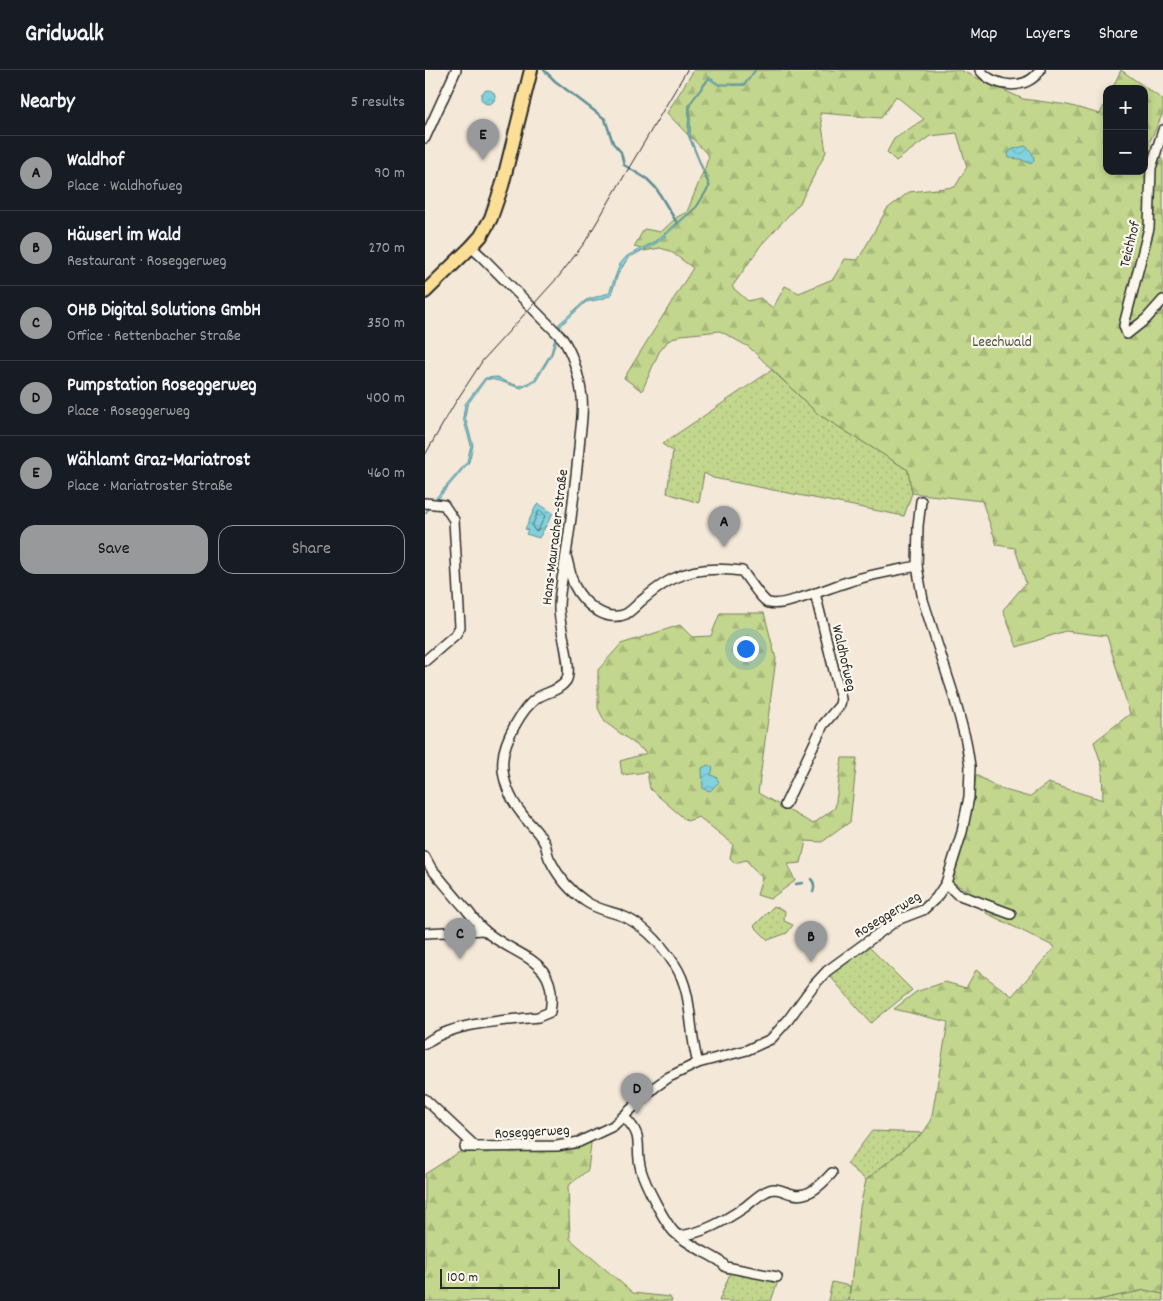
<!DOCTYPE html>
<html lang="en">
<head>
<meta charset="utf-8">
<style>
	:root { --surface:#171b24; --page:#20242c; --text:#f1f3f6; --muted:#9ea1a6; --line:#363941; --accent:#98999b }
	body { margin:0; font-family:Dekko,sans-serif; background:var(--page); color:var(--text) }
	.controls { position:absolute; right:15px; top:15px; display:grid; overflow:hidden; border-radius:10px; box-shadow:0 2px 8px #0003 }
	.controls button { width:45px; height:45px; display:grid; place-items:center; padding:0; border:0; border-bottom:1px solid var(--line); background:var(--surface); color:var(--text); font:25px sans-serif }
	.scale { position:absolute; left:15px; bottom:12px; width:120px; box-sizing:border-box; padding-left:5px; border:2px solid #2b2b2b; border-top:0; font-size:14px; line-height:18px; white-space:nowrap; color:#2b2b2b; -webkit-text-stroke:4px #fbf7ec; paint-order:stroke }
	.you { position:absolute; left:320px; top:578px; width:18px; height:18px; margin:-12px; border:4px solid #fff; border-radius:50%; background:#1a73e8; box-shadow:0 0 0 8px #1a73e833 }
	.badge { display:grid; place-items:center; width:32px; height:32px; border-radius:50%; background:var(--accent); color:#111; font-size:16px; font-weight:700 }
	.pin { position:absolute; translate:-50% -41px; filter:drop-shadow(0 1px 2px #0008) }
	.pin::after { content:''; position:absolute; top:26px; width:18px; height:15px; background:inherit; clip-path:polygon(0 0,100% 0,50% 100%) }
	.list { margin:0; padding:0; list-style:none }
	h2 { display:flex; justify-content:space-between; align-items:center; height:65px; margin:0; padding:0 20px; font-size:21px }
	h2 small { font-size:16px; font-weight:400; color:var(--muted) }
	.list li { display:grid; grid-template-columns:32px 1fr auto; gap:15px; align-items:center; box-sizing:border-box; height:75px; padding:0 20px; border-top:1px solid var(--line) }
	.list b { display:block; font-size:19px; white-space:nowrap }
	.list p { margin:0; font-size:16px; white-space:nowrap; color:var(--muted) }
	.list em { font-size:16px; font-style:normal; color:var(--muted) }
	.actions { display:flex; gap:10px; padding:15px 20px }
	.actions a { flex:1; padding:11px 0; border:1px solid var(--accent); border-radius:15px; text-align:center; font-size:18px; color:var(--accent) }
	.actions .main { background:var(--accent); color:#111 }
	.map { position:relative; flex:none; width:738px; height:1231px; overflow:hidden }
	header { display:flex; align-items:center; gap:30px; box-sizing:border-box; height:70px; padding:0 25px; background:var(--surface); border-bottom:1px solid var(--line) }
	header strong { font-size:24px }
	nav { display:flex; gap:28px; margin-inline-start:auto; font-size:18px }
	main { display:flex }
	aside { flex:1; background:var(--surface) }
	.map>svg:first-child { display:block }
	.grass { fill:url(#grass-dots); stroke:#76815c }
	.forest { fill:url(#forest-firs); stroke:#76815c; fill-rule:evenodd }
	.water { fill:url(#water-waves); stroke:#5f8f96 }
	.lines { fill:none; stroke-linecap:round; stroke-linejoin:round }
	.shore { stroke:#4e6e73; stroke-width:1 }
	.stream { stroke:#5f8f96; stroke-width:2.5 }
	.street-casing { stroke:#2b2b2b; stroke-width:12 }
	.primary-casing { stroke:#2b2b2b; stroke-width:16 }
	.street { stroke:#fbf7ec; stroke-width:9 }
	.primary { stroke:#fbdf96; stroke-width:12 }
	.tram { stroke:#2b2b2b; stroke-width:1 }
	.labels { text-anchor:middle; stroke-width:4.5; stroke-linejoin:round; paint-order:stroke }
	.street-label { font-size:15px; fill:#2b2b2b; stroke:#fbf7ec }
	.park-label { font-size:15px; fill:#515644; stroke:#fbf7ec }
</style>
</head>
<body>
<header>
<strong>Gridwalk</strong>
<nav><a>Map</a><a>Layers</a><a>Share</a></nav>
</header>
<main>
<aside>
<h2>Nearby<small>5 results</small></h2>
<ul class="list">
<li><span class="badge">A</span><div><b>Waldhof</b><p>Place · Waldhofweg</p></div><em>90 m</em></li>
<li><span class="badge">B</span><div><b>Häuserl im Wald</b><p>Restaurant · Roseggerweg</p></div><em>270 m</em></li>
<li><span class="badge">C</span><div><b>OHB Digital Solutions GmbH</b><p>Office · Rettenbacher Straße</p></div><em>350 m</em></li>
<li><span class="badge">D</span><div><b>Pumpstation Roseggerweg</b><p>Place · Roseggerweg</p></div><em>400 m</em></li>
<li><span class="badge">E</span><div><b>Wählamt Graz-Mariatrost</b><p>Place · Mariatroster Straße</p></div><em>460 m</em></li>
</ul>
<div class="actions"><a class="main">Save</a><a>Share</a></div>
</aside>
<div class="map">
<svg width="738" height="1231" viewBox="0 0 738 1231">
	<defs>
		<pattern id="grass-dots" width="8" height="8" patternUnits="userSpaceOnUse" patternTransform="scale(1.25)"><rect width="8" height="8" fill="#c2d78d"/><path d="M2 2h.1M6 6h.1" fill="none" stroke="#a7b97a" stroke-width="1.8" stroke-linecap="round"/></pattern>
		<pattern id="forest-firs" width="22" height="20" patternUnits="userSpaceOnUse" patternTransform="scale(1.25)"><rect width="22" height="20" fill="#c2d78d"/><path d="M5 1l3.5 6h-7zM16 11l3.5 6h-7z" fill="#a7b97a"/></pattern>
		<pattern id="water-waves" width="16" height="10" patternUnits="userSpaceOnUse" patternTransform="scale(1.25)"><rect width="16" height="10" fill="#82d2de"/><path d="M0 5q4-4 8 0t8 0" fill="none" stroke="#70b4bf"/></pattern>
	</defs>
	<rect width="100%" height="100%" fill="#f4e8d8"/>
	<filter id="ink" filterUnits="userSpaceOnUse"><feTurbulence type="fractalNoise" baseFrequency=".02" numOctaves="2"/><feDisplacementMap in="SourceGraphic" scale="10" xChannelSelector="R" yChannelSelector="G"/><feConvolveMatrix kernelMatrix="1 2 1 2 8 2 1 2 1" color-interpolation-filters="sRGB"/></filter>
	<g filter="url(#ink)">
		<g class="grass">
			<polygon points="347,300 393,344 483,400 487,423 479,446 288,408 279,403 274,433 242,423 248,381 237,374"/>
			<polygon points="349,836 360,841 359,851 368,855 362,863 343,870 329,856"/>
			<polygon points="443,876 487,920 446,953 404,905"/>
			<polygon points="447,1061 498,1063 441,1110 422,1094"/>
			<polygon points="306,1201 353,1211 346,1231 294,1231"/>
			<polygon points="407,1212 425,1216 424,1231 403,1231"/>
			<polygon points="720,1220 738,1224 738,1231 668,1231"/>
		</g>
		<g class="forest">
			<path d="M269,0H330L320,14L307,15H320L331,0H535L598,29L643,35L675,44L682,29V101H719V19H687L696,0L738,30V43L724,73L738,91V1224L720,1220L668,1231H424L435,1137L441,1110L498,1063L506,1051L523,952L469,939L491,922L520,912L541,918L551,900L587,926L630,877L561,843V832L527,812L543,758L551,705L576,719L604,727L623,713L678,730L677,696L669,672L705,644L682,566L640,561L592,577L578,540L601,513L590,478L572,475L557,431L487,423L483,400L393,344L324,277L295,261L256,265L243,271L234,282L217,321L199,308L268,198L245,181L235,178L219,181L272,137L285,116L279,101L284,86L265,66V34L282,12L264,34L263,65L242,43ZM471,26L499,49L469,69L462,82L471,91L505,66L532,63L542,97L530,117L484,122L462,139L433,190L420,189L408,209L374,223L360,216L348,238L335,228L323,231L307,217L336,175L375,133L401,82L395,43L456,48Z"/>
			<polygon points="278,102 284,116 271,137 231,171 217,179 209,177 219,159 236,162 252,147 262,142"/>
			<polygon points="295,543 339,543 351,589 333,723 388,754 410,738 417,688 432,688 425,752 397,772 381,771 376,793 363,794 370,811 345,829 332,825 337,808 321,790 310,793 305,788 308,774 274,747 262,751 225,719 222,702 197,705 195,691 222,683 180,652 173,638 173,600 196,574 255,555 267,567 286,566"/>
			<polygon points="166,1073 163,1100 143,1116 145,1169 208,1223 245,1227 247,1231 0,1231 0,1104 36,1081 132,1079"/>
		</g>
		<g class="water">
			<path d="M330,0H331L320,15H293L284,9L265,34V67L285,116L272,137L233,172L203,188L193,204L186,225L177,229L161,232L136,255L127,284L111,311L96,318C84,315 73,309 61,309L42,335L40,347L48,375L44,392L0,444L4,436L42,392L46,375L38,348L40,334L60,308L73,307L79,311L94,316L99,315L110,309L126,283L134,254L161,230L184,223L195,194L202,186L231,171L271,137L284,116L263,65L264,34L284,7L294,14H319Z"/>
			<circle cx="63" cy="27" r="7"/>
			<path d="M600,76C606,80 608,83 609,90L606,94L595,89L584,88L583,83L588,79Z"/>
			<polygon points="114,434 128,443 114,468 101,464 103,460 100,459 111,436"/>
			<polygon points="283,695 288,698 286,705 291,707 294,712 285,721 278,719 277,698"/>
		</g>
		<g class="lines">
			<polygon class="shore" points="116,441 120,446 113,460 110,461 107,456 113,442"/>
			<g class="stream">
				<polyline points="119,0 130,11 180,49 188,73 196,82 199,95 222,109 231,118 252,153"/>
				<path d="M386,809C390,813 390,817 388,822"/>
				<polyline points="371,814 377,813"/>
			</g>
			<g class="street-casing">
				<g id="street">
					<path d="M555,0C569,18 602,21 615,0"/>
					<polyline points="738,60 726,98 724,158 700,251 699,256 702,264 721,249 738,230"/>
					<polyline points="0,68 31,0"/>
					<path d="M46,177L58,188L137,268C149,285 154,306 157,327C159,343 155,362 154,378C150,416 146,453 140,491C138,506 134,522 134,537C133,555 149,598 141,611C134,621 121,622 112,628C97,638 79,671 78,689C76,708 85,729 97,744C104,754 115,763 120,774C122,779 122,785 125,790C133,806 145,821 160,831C171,839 183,841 195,845C219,854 237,875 250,895C269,924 263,961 273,993"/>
					<polyline points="0,433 19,435 29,450 35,557 31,564 0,591"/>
					<path d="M142,489C144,497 146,507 149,515C158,533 180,553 201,544C206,541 211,536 215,532C226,523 237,513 250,508C270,498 296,498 317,501C323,508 337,531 344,533C360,538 416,512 436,508C454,503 473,500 492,496"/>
					<polyline points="360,735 398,655 415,635 416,629 390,523"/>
					<path d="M0,787L6,798C18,812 29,826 41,839C47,846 52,854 59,860C90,888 135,887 125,942L113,947C80,951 26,952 0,974"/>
					<polyline points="521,813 532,824 586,844"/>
					<polyline points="0,863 59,860"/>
					<polyline points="0,1029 51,1077"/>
					<path d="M199,1047C221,1068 209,1075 216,1100C220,1114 239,1151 249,1162C262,1174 280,1182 295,1191L301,1197L352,1207"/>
					<polyline points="40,1077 132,1076 154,1072 188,1056 230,1017 244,1007 273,993 322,980 346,969 363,950 388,916 402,901 472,850 498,840 511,828 521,813 537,762 544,727 545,696 541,671 528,623 498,530 492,496 493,456 496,431"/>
					<path d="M254,1166C279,1163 299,1151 320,1137C328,1131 338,1120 349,1119C355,1119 362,1123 368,1124C384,1128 397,1114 407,1103"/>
				</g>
			</g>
			<g class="primary-casing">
				<polyline id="primary" points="0,222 46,177 56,166 66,148 77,116 106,0"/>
			</g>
			<use href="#street" class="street"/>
			<use href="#primary" class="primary"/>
			<polyline class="tram" points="0,385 30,333 58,290 135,205 160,172 262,0"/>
		</g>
	</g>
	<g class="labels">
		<g class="street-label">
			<text transform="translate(704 174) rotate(-76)" y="5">Teichhof</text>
			<text transform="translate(129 467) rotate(-83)" y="5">Hans-Mauracher-Straße</text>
			<text transform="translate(420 588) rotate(77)" y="5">Waldhofweg</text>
			<text transform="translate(462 844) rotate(-32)" y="5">Roseggerweg</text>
			<text transform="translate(107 1061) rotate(-3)" y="5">Roseggerweg</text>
		</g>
		<g class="park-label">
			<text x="577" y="276">Leechwald</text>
		</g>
	</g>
</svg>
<div class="controls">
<button>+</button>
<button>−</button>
</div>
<div class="scale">100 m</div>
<div class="you"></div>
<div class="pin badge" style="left:299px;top:477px">A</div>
<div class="pin badge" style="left:386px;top:892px">B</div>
<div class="pin badge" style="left:35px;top:889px">C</div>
<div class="pin badge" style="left:212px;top:1044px">D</div>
<div class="pin badge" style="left:58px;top:90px">E</div>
</div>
</main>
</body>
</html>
